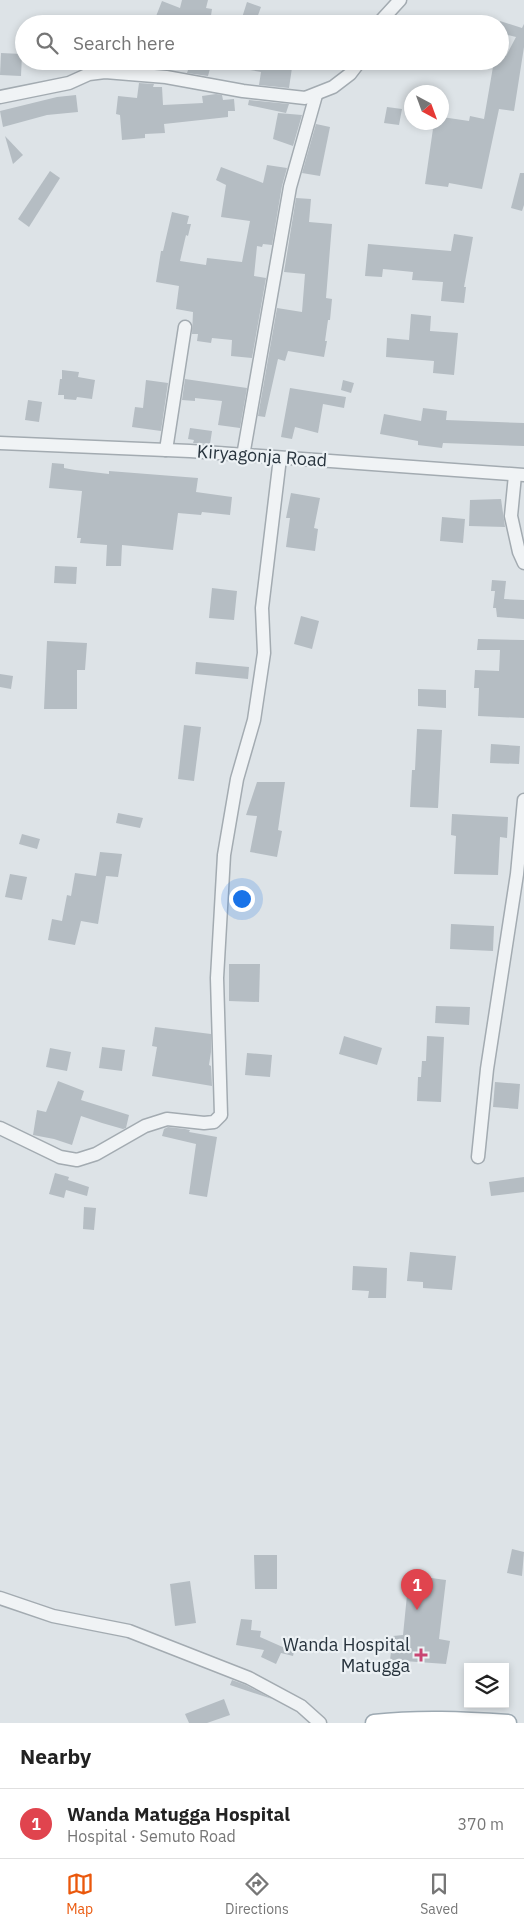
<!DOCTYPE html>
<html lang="en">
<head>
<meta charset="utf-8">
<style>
	:root { --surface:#fff; --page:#f2f2f2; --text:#222; --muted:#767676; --line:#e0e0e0; --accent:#ea580c }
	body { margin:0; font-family:"IBM Plex Sans",sans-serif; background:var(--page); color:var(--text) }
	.controls { position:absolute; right:15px; bottom:15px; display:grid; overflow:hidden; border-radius:0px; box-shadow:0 2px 8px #0003 }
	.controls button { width:45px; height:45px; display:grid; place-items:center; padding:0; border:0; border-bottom:1px solid var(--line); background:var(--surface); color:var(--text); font:25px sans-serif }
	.compass { position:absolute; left:404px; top:85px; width:45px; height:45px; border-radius:50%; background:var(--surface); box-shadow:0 2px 8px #0003; rotate:139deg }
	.you { position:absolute; left:241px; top:898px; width:18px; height:18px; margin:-12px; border:4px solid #fff; border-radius:50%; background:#1a73e8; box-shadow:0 0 0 8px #1a73e833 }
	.badge { display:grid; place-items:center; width:32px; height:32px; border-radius:50%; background:var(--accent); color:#fff; font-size:16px; font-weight:700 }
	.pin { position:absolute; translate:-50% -41px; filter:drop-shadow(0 1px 2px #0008) }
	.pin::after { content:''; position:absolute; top:26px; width:18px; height:15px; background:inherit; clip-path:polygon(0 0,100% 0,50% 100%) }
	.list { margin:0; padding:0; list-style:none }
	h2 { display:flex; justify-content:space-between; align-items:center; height:65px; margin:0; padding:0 20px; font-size:21px }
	h2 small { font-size:16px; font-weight:400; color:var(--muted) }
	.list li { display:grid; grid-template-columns:32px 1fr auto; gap:15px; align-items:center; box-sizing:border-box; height:70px; padding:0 20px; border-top:1px solid var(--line) }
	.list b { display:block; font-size:19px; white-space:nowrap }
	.list p { margin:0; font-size:16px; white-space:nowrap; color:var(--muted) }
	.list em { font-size:16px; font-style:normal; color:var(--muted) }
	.icon { flex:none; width:28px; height:28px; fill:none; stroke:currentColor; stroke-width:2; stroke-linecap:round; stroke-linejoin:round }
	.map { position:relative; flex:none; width:524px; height:1723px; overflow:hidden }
	.search { position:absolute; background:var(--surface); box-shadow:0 2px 8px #0003; left:15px; right:15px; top:15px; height:55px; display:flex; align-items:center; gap:12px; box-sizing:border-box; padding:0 18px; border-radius:28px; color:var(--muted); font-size:19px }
	.sheet { height:135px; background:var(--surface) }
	nav { display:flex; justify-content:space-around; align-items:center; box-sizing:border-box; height:70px; border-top:1px solid var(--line); background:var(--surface); font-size:14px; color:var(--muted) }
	nav a { display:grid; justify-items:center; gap:2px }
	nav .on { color:var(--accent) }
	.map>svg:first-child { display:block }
	.building { fill:#b5bdc3 }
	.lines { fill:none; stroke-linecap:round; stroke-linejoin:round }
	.minor-casing { stroke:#a3abb1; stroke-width:15 }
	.major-casing { stroke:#9da9b2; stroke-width:19 }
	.minor { stroke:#f0f3f5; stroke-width:12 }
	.major { stroke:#fff; stroke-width:16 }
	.poi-dot { fill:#c94572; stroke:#ecf1f4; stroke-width:2 }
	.labels { text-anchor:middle; stroke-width:4.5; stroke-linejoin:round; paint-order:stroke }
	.street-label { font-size:18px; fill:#27333d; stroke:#ecf1f4 }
	.poi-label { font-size:18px; fill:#27333d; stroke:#ecf1f4; text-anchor:end }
</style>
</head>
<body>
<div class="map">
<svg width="524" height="1723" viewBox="0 0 524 1723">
	<rect width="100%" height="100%" fill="#dde3e7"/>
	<g class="building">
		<polygon points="182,0 208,0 206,8 212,9 210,22 208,21 207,24 153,24 162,1 180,8"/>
		<polygon points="247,2 261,7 257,18 253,17 251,24 240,24"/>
		<polygon points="500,21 522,28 524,24 524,47 514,111 499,109 482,189 449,183 448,187 425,184 434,122 442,122 442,117 469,121 470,116 484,119 494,61 500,61 500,55 506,56 516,37 500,33"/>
		<polygon points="1,53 22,54 21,76 0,75"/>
		<polygon points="148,61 160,61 158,68 147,67"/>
		<polygon points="191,61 212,61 208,76 187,73"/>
		<polygon points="234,61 293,61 289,88 259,85 261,72 233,67"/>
		<polygon points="139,83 154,84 153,87 162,87 163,105 203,103 202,96 216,94 222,95 223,100 234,99 235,111 228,111 228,117 164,124 165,133 145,134 145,138 122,140 120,115 116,114 118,96 137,98"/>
		<polygon points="76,95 78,112 47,115 3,127 0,111 57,97"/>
		<polygon points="249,100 289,104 286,113 248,105"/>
		<polygon points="387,107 402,109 399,125 384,123"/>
		<polygon points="278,113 302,115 293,146 273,139"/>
		<polygon points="316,124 330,127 320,176 302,173"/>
		<polygon points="5,136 23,155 13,164"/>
		<polygon points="267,165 287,168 282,186 272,245 263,244 262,247 257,246 254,276 266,278 252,358 231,356 232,340 212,338 211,343 197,341 198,334 192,334 193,312 176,309 179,286 156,282 161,251 163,251 172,212 189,216 187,224 191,224 188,236 186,235 180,261 206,265 207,258 242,262 250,221 221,217 226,185 216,180 221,167 263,183"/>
		<polygon points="50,171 60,178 29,227 18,219"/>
		<polygon points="520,173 524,173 524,205 522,211 511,208"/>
		<polygon points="296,198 311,199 309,222 332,224 326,298 332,299 330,320 328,320 325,341 327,341 324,357 288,351 285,361 278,359 265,417 258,416 277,308 302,312 305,274 284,272"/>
		<polygon points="454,234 473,237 464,287 466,287 464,303 441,301 443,282 412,280 413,272 383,269 382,277 365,276 368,244 451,251"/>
		<polygon points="411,314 431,316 430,331 458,333 454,375 433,373 434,361 386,357 387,338 409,340"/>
		<polygon points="62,370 79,372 78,377 95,380 92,399 77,397 76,400 64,399 64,395 58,395 60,379 62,379"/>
		<polygon points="185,379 247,388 240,428 218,425 222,401 195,398 195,401 182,400"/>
		<polygon points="146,380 168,383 161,431 132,427 135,407 143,408"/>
		<polygon points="343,380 354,383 351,393 341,390"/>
		<polygon points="290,388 346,397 344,408 323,404 318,433 295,427 292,439 281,437"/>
		<polygon points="28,400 42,402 39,422 25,420"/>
		<polygon points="423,408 447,411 446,420 524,423 524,446 443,443 442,448 418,445 418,441 380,434 384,414 421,421"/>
		<polygon points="190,428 212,431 210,444 193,443 194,440 188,439"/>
		<polygon points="52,463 64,464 64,468 75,470 109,474 109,471 198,478 196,492 232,497 230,515 202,512 201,515 178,513 173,550 122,545 121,566 106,566 107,545 80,543 81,538 77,538 82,491 49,488"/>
		<polygon points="291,493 320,498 314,528 318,529 315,551 286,547 290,518 286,518"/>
		<polygon points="501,499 505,527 469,526 470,500"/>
		<polygon points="442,517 465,519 463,543 440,541"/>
		<polygon points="55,566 77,567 76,584 54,583"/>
		<polygon points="492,580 506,581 504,599 524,600 524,619 497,617 496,608 493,608 495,591 491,591"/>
		<polygon points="212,588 237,591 234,620 209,618"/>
		<polygon points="301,616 319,621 312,649 294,644"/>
		<polygon points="478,639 524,640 524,718 478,716 479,688 474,688 475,670 499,671 500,650 477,650"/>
		<polygon points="47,641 87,643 85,670 77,670 77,709 44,709"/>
		<polygon points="196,662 249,667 248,679 195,674"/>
		<polygon points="0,674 13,676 11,689 0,687"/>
		<polygon points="418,689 446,690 446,708 418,706"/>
		<polygon points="184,725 201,727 194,781 178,779"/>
		<polygon points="417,729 442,730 438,808 410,807 412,770 415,770"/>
		<polygon points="491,744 520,746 519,764 490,763"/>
		<polygon points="257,782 285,782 278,830 282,831 277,857 250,852 257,816 246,815"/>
		<polygon points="118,813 143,818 140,828 116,823"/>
		<polygon points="452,814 508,817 507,838 500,837 498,875 454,874 456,836 451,835"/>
		<polygon points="22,834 40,839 37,849 19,844"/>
		<polygon points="100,852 122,854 118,877 106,876 98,924 81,921 75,945 48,940 52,919 62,921 67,895 71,896 75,873 96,876"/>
		<polygon points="10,874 27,877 22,900 5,897"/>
		<polygon points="451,924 494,926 493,951 450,949"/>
		<polygon points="229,964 260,964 259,1002 229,1001"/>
		<polygon points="436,1006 470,1007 469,1025 435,1023"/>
		<polygon points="155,1027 211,1034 211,1052 209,1065 211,1066 212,1086 152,1076 157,1047 152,1046"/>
		<polygon points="344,1036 382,1048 377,1065 339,1054"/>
		<polygon points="427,1036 444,1037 441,1102 417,1101 418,1077 421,1077 422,1061 426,1061"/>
		<polygon points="102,1047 125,1050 122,1071 99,1068"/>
		<polygon points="50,1048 71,1052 67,1071 46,1067"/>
		<polygon points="247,1053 272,1055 270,1077 245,1075"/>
		<polygon points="58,1081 84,1091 81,1100 129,1115 126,1128 123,1129 102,1123 81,1116 72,1145 54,1139 33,1135 37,1110 46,1112"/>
		<polygon points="495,1082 520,1084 518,1109 493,1107"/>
		<polygon points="168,1127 185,1129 190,1130 189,1132 217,1137 207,1197 189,1194 196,1144 162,1136 164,1129"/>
		<polygon points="55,1173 69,1177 68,1180 89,1187 87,1196 66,1190 64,1198 49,1194"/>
		<polygon points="524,1177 524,1192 491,1196 489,1182"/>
		<polygon points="84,1207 96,1208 94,1230 83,1229"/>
		<polygon points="410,1252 456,1256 452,1290 423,1288 423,1282 407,1281"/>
		<polygon points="353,1266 387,1268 386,1298 368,1298 369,1291 352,1290"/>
		<polygon points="512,1549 524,1552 522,1576 507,1573"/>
		<polygon points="254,1555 277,1555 277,1589 255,1589"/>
		<polygon points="409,1575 446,1580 439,1639 450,1641 446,1664 390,1660 393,1636 403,1635"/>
		<polygon points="190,1581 196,1623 175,1626 170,1584"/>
		<polygon points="241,1619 252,1620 251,1630 261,1631 260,1637 294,1652 293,1656 281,1653 276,1664 261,1657 264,1650 236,1645"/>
		<polygon points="232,1680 246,1685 272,1699 230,1685"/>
		<polygon points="224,1699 230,1715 207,1723 189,1723 185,1714"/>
	</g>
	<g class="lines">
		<g class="minor-casing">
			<g id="minor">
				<polyline points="378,24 400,0"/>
				<polyline points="0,97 69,83 89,74 105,72 166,77 243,91 305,98 333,87 350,74 360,61"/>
				<polyline points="0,443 190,451 524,475"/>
				<polyline points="166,450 185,327"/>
				<polyline points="243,456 290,187 316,95"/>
				<polyline points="515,475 511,516 519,552 524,563"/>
				<polyline points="0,1128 60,1157 77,1160 96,1154 145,1126 167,1119 204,1123 214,1122 221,1115 217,978 224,855 237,779 254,720 264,653 262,608 280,458"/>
				<polyline points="478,1157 487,1069 517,874 524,800"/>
				<polyline points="0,1598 53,1616 129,1631 249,1678 301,1706 320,1723"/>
			</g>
		</g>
		<g class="major-casing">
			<path id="major" d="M374,1723C419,1718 463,1720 508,1723"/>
		</g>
		<use href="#minor" class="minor"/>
		<use href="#major" class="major"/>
	</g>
	<path class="poi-dot" d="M418.5 1647.5h5v5h5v5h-5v5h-5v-5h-5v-5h5z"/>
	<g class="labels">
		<g class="street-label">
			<text transform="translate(262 456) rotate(4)" y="6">Kiryagonja Road</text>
		</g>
		<g class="poi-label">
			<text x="410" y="1651">Wanda Hospital<tspan x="410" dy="21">Matugga</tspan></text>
		</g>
	</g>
</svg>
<div class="controls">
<button><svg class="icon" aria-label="layers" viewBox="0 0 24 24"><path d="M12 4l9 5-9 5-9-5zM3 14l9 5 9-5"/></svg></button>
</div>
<svg class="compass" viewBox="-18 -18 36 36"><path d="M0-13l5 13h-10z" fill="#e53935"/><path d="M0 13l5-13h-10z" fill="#767676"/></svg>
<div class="you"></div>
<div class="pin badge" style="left:417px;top:1610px;background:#e0444e">1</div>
<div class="search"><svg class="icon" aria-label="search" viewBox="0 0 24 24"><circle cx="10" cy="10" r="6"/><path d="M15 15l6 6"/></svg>Search here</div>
</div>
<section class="sheet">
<h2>Nearby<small></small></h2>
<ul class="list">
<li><span class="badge" style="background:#e0444e">1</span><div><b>Wanda Matugga Hospital</b><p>Hospital · Semuto Road</p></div><em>370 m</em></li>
</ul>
</section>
<nav>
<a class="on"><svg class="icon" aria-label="map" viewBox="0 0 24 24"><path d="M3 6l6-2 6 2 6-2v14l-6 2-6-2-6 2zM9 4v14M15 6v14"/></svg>Map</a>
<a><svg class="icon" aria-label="directions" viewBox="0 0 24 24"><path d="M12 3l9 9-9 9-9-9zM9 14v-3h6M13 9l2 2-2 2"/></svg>Directions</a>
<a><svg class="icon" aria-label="saved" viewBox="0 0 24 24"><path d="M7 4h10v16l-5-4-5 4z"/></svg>Saved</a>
</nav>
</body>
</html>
